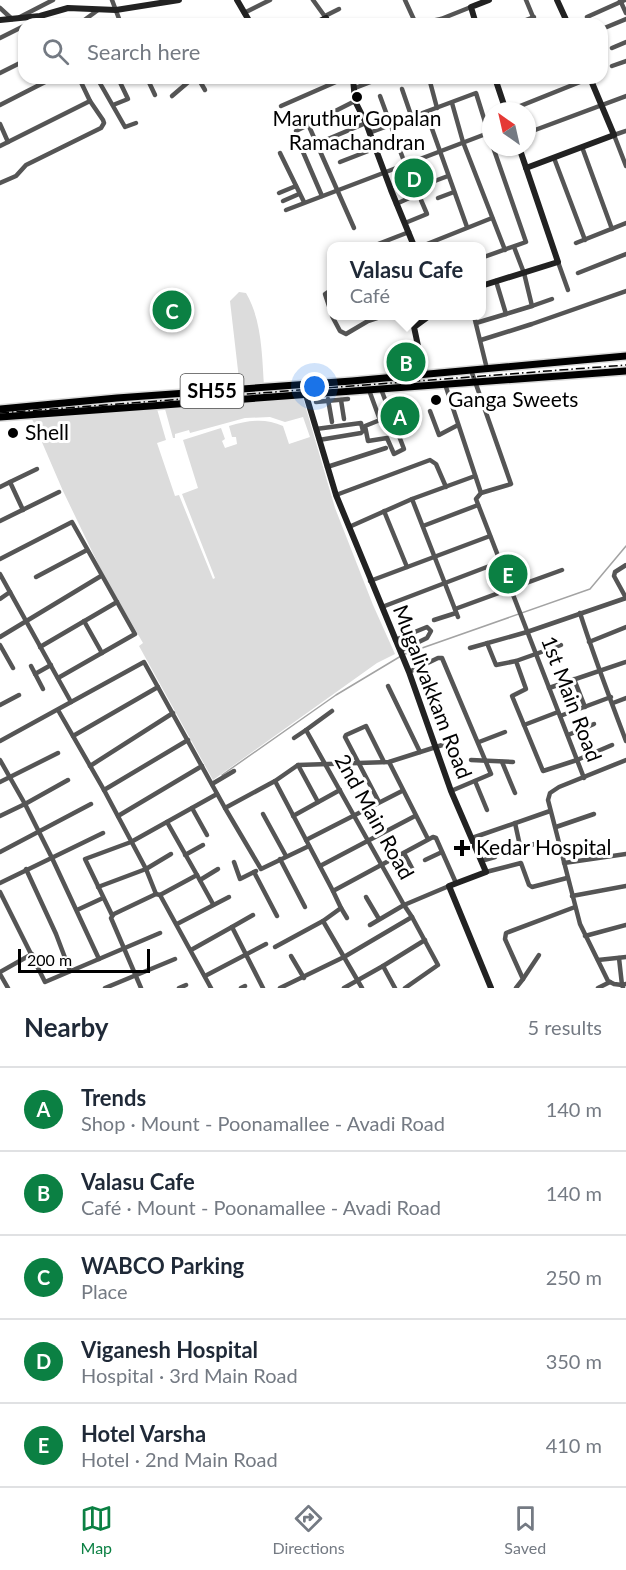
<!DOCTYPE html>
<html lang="en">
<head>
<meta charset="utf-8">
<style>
	:root { --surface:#fff; --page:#f2f2f3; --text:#1f2937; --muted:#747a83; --line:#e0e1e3; --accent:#0b8043 }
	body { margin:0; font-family:Lato,sans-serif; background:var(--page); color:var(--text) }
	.compass { position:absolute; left:482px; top:102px; width:54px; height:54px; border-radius:50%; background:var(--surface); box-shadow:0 2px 4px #0004; rotate:326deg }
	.scale { position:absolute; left:18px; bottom:15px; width:132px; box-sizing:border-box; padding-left:6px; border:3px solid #000; border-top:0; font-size:16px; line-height:21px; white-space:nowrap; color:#000; -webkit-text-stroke:4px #fff; paint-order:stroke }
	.you { position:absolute; left:315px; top:387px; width:21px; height:21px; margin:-15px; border:4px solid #fff; border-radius:50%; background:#1a73e8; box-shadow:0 0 0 9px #1a73e833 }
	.badge { display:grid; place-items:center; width:39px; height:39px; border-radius:50%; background:var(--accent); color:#fff; font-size:20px; font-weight:700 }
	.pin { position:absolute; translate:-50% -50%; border:3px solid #fff; box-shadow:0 2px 6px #0006 }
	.popup { position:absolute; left:327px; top:242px; width:159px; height:78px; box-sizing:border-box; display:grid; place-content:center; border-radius:12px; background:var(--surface); filter:drop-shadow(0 2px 4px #0005); font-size:20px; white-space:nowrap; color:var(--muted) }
	.popup b { font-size:22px; color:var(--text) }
	.popup::after { content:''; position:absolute; left:50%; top:100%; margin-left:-12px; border:12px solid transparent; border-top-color:var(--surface) }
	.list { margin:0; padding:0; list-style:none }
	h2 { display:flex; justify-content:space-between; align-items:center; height:78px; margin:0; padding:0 24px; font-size:26px }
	h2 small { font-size:20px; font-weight:400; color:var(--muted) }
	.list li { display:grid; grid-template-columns:39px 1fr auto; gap:18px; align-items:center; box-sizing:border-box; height:84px; padding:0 24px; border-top:2px solid var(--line) }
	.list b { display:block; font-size:22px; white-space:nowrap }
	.list p { margin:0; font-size:20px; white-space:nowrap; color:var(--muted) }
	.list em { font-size:20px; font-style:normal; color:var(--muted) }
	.icon { flex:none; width:33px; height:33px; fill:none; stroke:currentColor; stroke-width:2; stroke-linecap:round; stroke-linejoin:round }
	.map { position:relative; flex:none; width:626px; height:988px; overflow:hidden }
	.search { position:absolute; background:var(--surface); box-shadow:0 2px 4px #0004; left:18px; right:18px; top:18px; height:66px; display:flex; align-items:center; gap:15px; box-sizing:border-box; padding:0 21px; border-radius:18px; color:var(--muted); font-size:22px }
	.sheet { height:498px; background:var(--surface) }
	nav { display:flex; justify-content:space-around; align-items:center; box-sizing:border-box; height:84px; border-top:2px solid var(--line); background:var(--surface); font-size:16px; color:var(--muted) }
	nav a { display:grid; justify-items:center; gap:3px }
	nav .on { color:var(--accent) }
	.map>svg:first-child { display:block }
	.green { fill:#dcdcdc }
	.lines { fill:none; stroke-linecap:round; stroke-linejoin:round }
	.stream { stroke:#a3a3a3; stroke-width:1.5 }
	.primary-casing { stroke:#dbdbdb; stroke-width:10 }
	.street { stroke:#555; stroke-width:4.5 }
	.secondary { stroke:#222; stroke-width:6 }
	.primary { stroke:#000; stroke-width:7 }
	.rail { stroke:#000; stroke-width:1.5; stroke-dasharray:9 3 1.5 3; stroke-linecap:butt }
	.poi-dot { fill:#000; stroke:#fff; stroke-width:2 }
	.labels { text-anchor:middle; stroke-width:6; stroke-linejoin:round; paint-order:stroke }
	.shield { fill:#fff; stroke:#4c4c4c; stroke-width:1.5 }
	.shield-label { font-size:20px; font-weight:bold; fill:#000 }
	.poi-label { font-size:21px; fill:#000; stroke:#fff; text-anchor:start }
	.street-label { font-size:21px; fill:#000; stroke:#fff }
</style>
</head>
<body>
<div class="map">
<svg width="626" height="988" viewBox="0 0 626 988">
	<rect width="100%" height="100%" fill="#fff"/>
	<g class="green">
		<path d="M239,292L246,293C262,320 262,356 264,386L240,388L230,301Z"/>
		<path d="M303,398L335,508L373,605L395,654L377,663L213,780L139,646L143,643L103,574L63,491L32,419L157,409L166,440L157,443L175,496L179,495L213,579L215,578L182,494L198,488L183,440L221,428L225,439L222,441L225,448L237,444L236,437H232L229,426C248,420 266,418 283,426L289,444L310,437L303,417L285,422L270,417L245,418L190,433L189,430L175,434V438H173L165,409Z"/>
	</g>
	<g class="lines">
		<g class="stream">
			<polyline points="405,654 590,589 626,546"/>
			<polyline points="222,775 336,695 401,656"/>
		</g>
		<g class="primary-casing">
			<g id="primary">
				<polyline points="0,409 117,398 352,381 626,356"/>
				<polyline points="0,417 626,371"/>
			</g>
		</g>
		<g class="street">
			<polyline points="112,0 121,24"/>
			<polyline points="313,0 326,18"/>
			<polyline points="405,0 416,24"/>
			<polyline points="526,0 536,24"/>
			<polyline points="620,0 626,13"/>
			<polyline points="0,8 12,19"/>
			<polyline points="244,13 270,0"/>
			<polyline points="325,16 339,9"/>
			<polyline points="20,17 53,0"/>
			<polyline points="587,17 625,0"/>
			<polyline points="27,24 38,17"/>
			<polyline points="79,24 98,10"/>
			<polyline points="417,24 441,19"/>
			<polyline points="443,24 441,19 471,7"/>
			<polyline points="515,24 534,17"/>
			<polyline points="602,29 626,19"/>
			<polyline points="0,38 24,26"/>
			<polyline points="612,48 626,42"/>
			<polyline points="612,66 626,61"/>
			<polyline points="0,73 24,61"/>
			<polyline points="97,78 125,127 136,123"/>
			<polyline points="147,78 155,95"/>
			<polyline points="198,78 205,90"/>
			<polyline points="429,78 437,108"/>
			<polyline points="271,79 274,78"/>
			<polyline points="496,81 505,78"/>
			<polyline points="355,88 381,78"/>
			<polyline points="402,89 412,118"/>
			<polyline points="172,96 193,78"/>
			<polyline points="380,96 405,164"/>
			<polyline points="452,103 463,142 505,250"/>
			<polyline points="0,105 53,78"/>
			<polyline points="113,105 128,99 118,78"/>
			<polyline points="281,106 345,78"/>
			<polyline points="508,111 590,78"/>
			<polyline points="426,112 467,227"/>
			<polyline points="0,124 8,142"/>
			<polyline points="308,124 354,228"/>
			<polyline points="296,131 355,101"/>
			<polyline points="626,131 614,135 626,166"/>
			<polyline points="369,133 476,93 491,141"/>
			<polyline points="527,133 626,96"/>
			<polyline points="316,144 366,123"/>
			<polyline points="300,145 322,196"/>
			<polyline points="0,146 90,101"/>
			<polyline points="582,147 612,229"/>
			<polyline points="280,153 304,202"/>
			<polyline points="554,158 585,240"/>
			<polyline points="340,162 376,148"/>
			<polyline points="432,182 448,176"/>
			<polyline points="0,183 16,176 26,165 101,128 104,123 103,120 90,101 79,78"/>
			<polyline points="279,193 296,186"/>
			<polyline points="438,198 454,192"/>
			<polyline points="283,201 299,194"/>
			<polyline points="396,204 418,194"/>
			<polyline points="286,210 491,132"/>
			<polyline points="405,223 427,214 421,200"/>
			<polyline points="576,243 626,223"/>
			<polyline points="373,246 409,232"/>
			<polyline points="422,246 492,218"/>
			<polyline points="481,258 526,242 493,147"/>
			<polyline points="558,262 568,290"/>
			<polyline points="578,273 626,254"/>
			<polyline points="331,290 325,294 331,312"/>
			<polyline points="532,306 552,299"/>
			<polyline points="506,314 532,306 524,273 514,247"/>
			<polyline points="332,316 340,331 346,334 368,321 383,316"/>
			<polyline points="474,316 487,369"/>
			<polyline points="476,323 506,314 496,281"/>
			<polyline points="481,340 532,324 626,291"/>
			<polyline points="471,370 511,484 481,493"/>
			<polyline points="445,384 481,493 476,499 584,778"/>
			<polyline points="369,390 380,420 365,426 368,441 387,438 394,454 404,449 381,389"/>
			<polyline points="328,399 332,422"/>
			<polyline points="341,400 344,419"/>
			<polyline points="316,402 348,399"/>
			<polyline points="430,411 439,435 458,425"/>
			<polyline points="316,429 361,423 363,431 361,433 319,440"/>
			<polyline points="327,467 386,448"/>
			<polyline points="10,482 37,469"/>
			<polyline points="0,487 10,482 23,510"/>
			<polyline points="336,495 430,460 436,464 446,487"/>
			<polyline points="412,499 458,617"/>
			<polyline points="384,511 407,567"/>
			<polyline points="0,521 59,492"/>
			<polyline points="423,526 478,505"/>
			<polyline points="349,527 412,499 475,476"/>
			<polyline points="0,559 72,522 135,634 58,678"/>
			<polyline points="0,574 71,702"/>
			<polyline points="36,577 87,550"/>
			<polyline points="370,581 490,536"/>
			<polyline points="626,598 614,576 615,572 626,565"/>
			<polyline points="0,599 10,592"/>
			<polyline points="382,607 500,562"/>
			<polyline points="455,609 562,570"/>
			<path d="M580,613C594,657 610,699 626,741"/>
			<polyline points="434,620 456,613"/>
			<polyline points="84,621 102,653"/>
			<polyline points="0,637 101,576"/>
			<polyline points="395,640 427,627 431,631 427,638 400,651"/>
			<polyline points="589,642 626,627"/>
			<polyline points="487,643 496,665 516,661"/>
			<polyline points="0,645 13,668"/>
			<polyline points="40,647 117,602"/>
			<polyline points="470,648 527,632 626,598"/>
			<polyline points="31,666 43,689"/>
			<polyline points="409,672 438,658 442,658 491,774 451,791"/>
			<polyline points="35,674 51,665"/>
			<polyline points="574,679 585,707"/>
			<polyline points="388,686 420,752"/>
			<polyline points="549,688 626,662"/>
			<polyline points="613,703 626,698"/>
			<polyline points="0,705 19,695"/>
			<polyline points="58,710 104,790 146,869 156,894"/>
			<polyline points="332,711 306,730 404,905 449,886"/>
			<polyline points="558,712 524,725 512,696 526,689 516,661 561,645"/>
			<polyline points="560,716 611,697"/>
			<polyline points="524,725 543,771 577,760 612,745"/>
			<polyline points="568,735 594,724"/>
			<polyline points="73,736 158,687"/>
			<polyline points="294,738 306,730"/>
			<polyline points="0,741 144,662 225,808 261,869 309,846"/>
			<polyline points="479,742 505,732"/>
			<polyline points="0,760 25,804 52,858 99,959"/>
			<polyline points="471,760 513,762"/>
			<polyline points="389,762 428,839"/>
			<polyline points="502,762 515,793"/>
			<polyline points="298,765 318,802"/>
			<polyline points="90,766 173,713"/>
			<polyline points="275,781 333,891 433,837 436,838 456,883"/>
			<polyline points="475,781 487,810"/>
			<polyline points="0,782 58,753"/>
			<polyline points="212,784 234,771"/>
			<polyline points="104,790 188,740"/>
			<polyline points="379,802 345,737 346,735 366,726 384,762"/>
			<polyline points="192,808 207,835"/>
			<polyline points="225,808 275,781 298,765 389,762 458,740"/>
			<polyline points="263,814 286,856"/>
			<polyline points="0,816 25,804 68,780"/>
			<polyline points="118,816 202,766"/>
			<polyline points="293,816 340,790"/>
			<polyline points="515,823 522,855"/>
			<polyline points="556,827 594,814"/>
			<polyline points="472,838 550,811"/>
			<polyline points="306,840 402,791"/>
			<polyline points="521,848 538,843"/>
			<polyline points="0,852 91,804"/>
			<polyline points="404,853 413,870"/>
			<polyline points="185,855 203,845"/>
			<polyline points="280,859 305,907"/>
			<polyline points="425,860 442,852"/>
			<polyline points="481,861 495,857"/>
			<polyline points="234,862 240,879 256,871"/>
			<polyline points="564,863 626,854"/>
			<polyline points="320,866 415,816"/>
			<polyline points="26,869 56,934 70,971"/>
			<polyline points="254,872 277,916"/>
			<polyline points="486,872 521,863 529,885 532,887 567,878"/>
			<polyline points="197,875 213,904"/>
			<polyline points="200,880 218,869"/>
			<polyline points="0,883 103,833"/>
			<polyline points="98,887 146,869 171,854"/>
			<polyline points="333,891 341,908 323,921 362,988"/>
			<polyline points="0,892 45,982 160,933"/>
			<polyline points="160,895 211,988"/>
			<polyline points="572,896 626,886"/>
			<polyline points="366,897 379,919"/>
			<polyline points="341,908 347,918"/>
			<polyline points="77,910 103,898"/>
			<polyline points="112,915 85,859 131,842 217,794"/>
			<polyline points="177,924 229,897"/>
			<polyline points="232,927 253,915"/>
			<polyline points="585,936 626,925"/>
			<polyline points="275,947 323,921"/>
			<polyline points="191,950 232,927 263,988"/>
			<polyline points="291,956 304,978"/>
			<polyline points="619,958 622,985 626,984"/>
			<polyline points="598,960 626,957"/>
			<polyline points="0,972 32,954"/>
			<polyline points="0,974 8,988"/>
			<polyline points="205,976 266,944"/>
			<polyline points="523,979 539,955"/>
			<polyline points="105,988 175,959"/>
			<polyline points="141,988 111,918 114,914 156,894 160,895 197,875 167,822"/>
			<polyline points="179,988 186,985"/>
			<polyline points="241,988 245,986"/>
			<polyline points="280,988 344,957 412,917 404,905 370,925"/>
			<polyline points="344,988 383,966"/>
			<polyline points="395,988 383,966 425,940"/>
			<polyline points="405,988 438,965 412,917"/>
			<polyline points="516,988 523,979 505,939 506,933 575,907"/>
			<polyline points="598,988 610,982"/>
			<polyline points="623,988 622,985 614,984 608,981 580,924 548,800 550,793 559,787 626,760"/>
		</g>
		<g class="secondary">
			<polyline points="237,0 251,24"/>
			<polyline points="557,0 568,24"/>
			<polyline points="0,20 40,16 68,8 116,10 179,0"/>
			<polyline points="314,24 326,18 329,24"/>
			<polyline points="476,24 471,7 489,0"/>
			<polyline points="353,78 355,101 366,123 391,190 414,246"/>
			<polyline points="495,78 506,111"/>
			<polyline points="526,168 614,135 590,78"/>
			<polyline points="481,286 558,262 519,147"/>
			<polyline points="424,374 414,327 429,316"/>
			<polyline points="303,385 336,495 409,672 451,791 486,872 449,886 491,988"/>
		</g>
		<use href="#primary" class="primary"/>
		<polyline class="rail" points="0,413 626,365"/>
	</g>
	<g class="poi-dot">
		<circle cx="357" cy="97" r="6"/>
		<circle cx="436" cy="400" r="6"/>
		<circle cx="13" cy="433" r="6"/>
		<path d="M459 839h6v6h6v6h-6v6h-6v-6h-6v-6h6z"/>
	</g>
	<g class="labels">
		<rect class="shield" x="180.5" y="374" width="63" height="34" rx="4.5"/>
		<g class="shield-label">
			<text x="212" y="398">SH55</text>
		</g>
		<g class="poi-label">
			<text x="357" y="126" text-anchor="middle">Maruthur Gopalan<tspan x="357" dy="24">Ramachandran</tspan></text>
			<text x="448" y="407">Ganga Sweets</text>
			<text x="25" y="440">Shell</text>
			<text x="476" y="855">Kedar Hospital</text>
		</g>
		<g class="street-label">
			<text transform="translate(432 692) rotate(69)" y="7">Mugalivakkam Road</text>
			<text transform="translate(571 699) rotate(69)" y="7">1st Main Road</text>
			<text transform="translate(374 817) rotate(61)" y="7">2nd Main Road</text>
		</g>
	</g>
</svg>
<svg class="compass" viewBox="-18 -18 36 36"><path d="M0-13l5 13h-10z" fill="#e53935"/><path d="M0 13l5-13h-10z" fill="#747a83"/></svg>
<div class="scale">200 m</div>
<div class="you"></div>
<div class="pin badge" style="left:400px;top:416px">A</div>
<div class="pin badge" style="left:406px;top:362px">B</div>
<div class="popup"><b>Valasu Cafe</b>Café</div>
<div class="pin badge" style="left:172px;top:310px">C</div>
<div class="pin badge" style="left:414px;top:178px">D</div>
<div class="pin badge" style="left:508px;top:574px">E</div>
<div class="search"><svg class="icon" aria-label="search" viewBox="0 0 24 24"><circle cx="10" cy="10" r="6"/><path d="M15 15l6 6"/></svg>Search here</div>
</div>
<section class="sheet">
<h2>Nearby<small>5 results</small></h2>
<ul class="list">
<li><span class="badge">A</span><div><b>Trends</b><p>Shop · Mount - Poonamallee - Avadi Road</p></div><em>140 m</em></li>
<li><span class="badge">B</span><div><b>Valasu Cafe</b><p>Café · Mount - Poonamallee - Avadi Road</p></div><em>140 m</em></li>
<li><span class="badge">C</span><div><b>WABCO Parking</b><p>Place</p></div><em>250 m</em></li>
<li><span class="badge">D</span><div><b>Viganesh Hospital</b><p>Hospital · 3rd Main Road</p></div><em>350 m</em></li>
<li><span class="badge">E</span><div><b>Hotel Varsha</b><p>Hotel · 2nd Main Road</p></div><em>410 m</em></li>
</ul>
</section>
<nav>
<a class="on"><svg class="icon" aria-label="map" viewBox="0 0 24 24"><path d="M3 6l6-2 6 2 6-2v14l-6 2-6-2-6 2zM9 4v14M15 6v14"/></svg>Map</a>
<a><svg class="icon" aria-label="directions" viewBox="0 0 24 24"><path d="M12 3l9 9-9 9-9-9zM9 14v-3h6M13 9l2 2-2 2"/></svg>Directions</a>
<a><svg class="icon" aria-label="saved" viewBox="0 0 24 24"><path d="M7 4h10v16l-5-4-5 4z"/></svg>Saved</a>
</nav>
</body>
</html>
